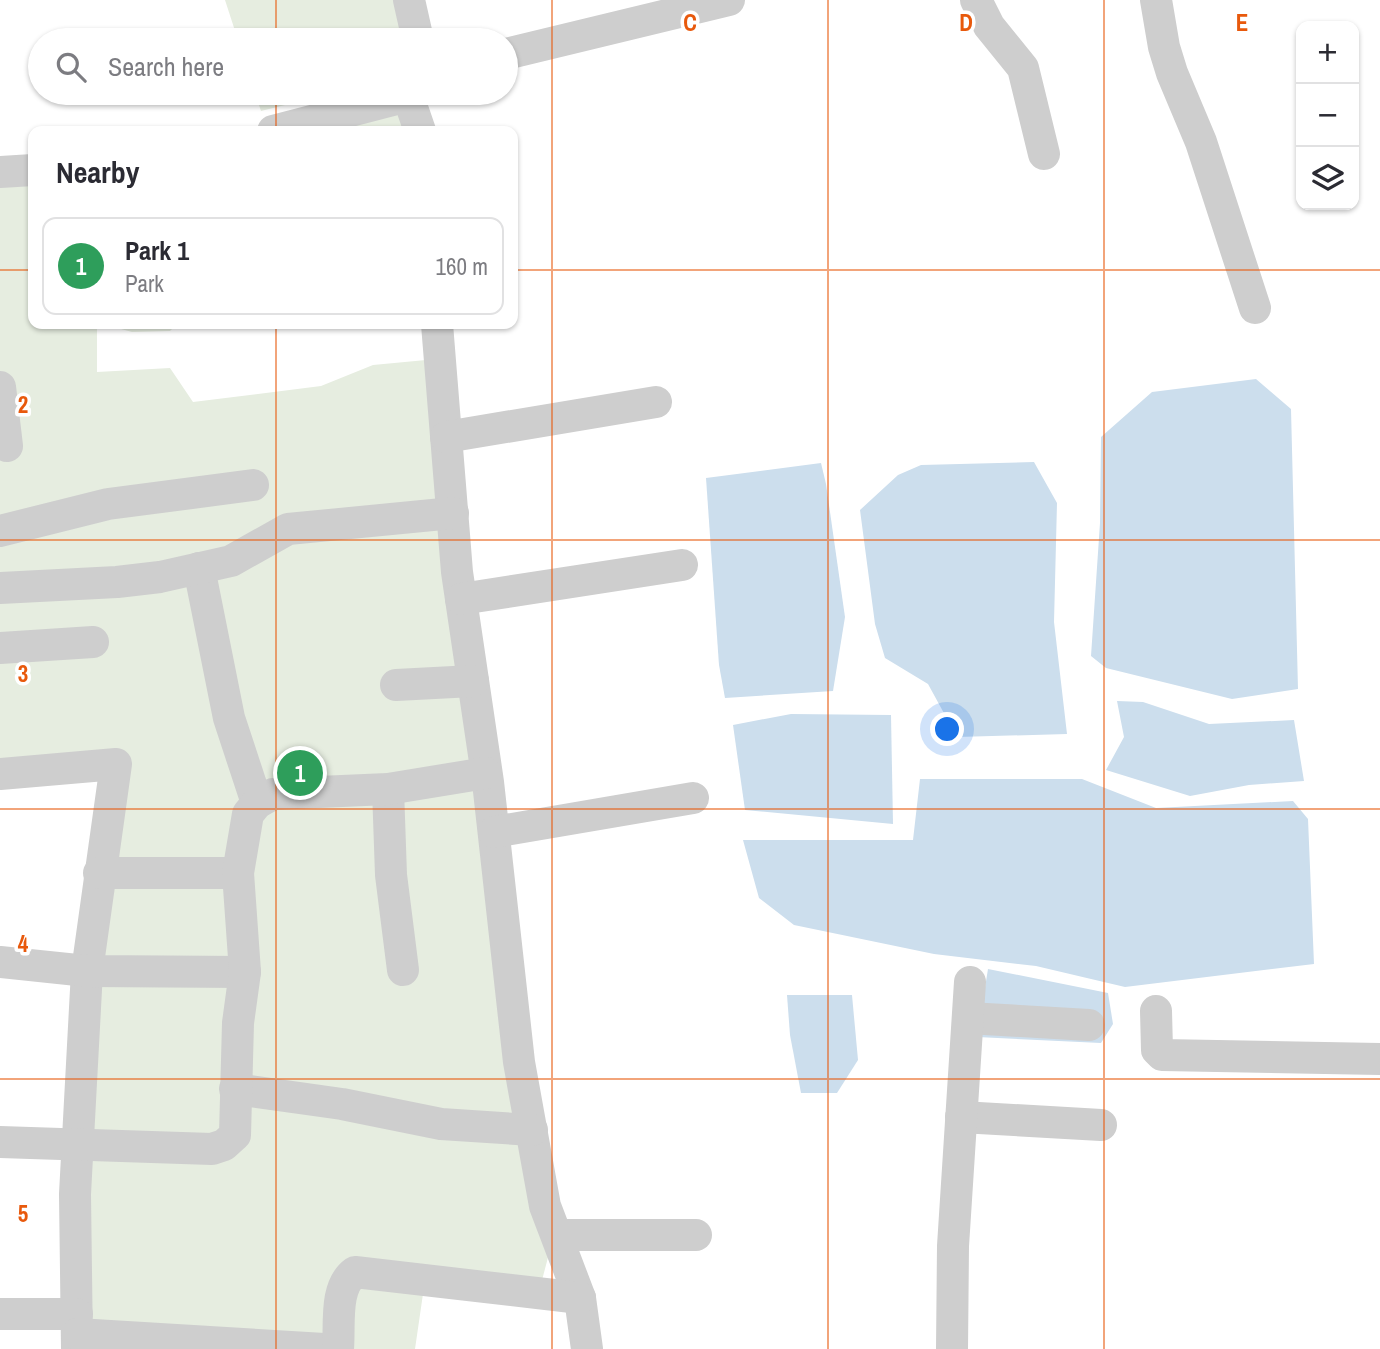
<!DOCTYPE html>
<html lang="en">
<head>
<meta charset="utf-8">
<style>
	:root { --surface:#fff; --page:#f2f2f3; --text:#2b2b33; --muted:#7c7c81; --line:#e1e1e2; --accent:#1a73e8 }
	body { margin:0; font-family:"Archivo Narrow",sans-serif; background:var(--page); color:var(--text) }
	.controls { position:absolute; right:21px; top:21px; display:grid; overflow:hidden; border-radius:14px; box-shadow:0 2px 5px #0004 }
	.controls button { width:63px; height:63px; display:grid; place-items:center; padding:0; border:0; border-bottom:2px solid var(--line); background:var(--surface); color:var(--text); font:35px sans-serif }
	.you { position:absolute; left:948px; top:730px; width:24px; height:24px; margin:-18px; border:5px solid #fff; border-radius:50%; background:#1a73e8; box-shadow:0 0 0 10px #1a73e833 }
	.badge { display:grid; place-items:center; width:46px; height:46px; border-radius:50%; background:var(--accent); color:#fff; font-size:23px; font-weight:700 }
	.pin { position:absolute; translate:-50% -50%; border:4px solid #fff; box-shadow:0 2px 7px #0006 }
	.list { margin:0; padding:0; list-style:none }
	h2 { display:flex; justify-content:space-between; align-items:center; height:91px; margin:0; padding:0 28px; font-size:30px }
	h2 small { font-size:23px; font-weight:400; color:var(--muted) }
	.list li { display:grid; grid-template-columns:46px 1fr auto; gap:21px; align-items:center; box-sizing:border-box; height:98px; margin:0 14px 14px; padding:0 14px; border:2px solid var(--line); border-radius:14px }
	.list b { display:block; font-size:26px; white-space:nowrap }
	.list p { margin:0; font-size:23px; white-space:nowrap; color:var(--muted) }
	.list em { font-size:23px; font-style:normal; color:var(--muted) }
	.icon { flex:none; width:38px; height:38px; fill:none; stroke:currentColor; stroke-width:2; stroke-linecap:round; stroke-linejoin:round }
	.map { position:relative; flex:none; width:1380px; height:1349px; overflow:hidden }
	.search { position:absolute; background:var(--surface); box-shadow:0 2px 5px #0004; left:28px; top:28px; width:490px; height:77px; display:flex; align-items:center; gap:18px; box-sizing:border-box; padding:0 24px; border-radius:38px; color:var(--muted); font-size:26px }
	.panel { position:absolute; background:var(--surface); box-shadow:0 2px 5px #0004; left:28px; top:126px; width:490px; height:203px; border-radius:14px }
	.map>svg:first-child { display:block }
	.green { fill:#e6ede0 }
	.water { fill:#ccdeed }
	.lines { fill:none; stroke-linecap:round; stroke-linejoin:round }
	.minor { stroke:#cecece; stroke-width:32 }
	.grid { fill:none; stroke:#e8590c; stroke-width:2; stroke-opacity:0.55 }
	.grid-label { font-size:23px; text-anchor:middle; font-weight:bold; fill:#e8590c; stroke:#fff; stroke-width:7; stroke-linejoin:round; paint-order:stroke }
</style>
</head>
<body>
<div class="map">
<svg width="1380" height="1349" viewBox="0 0 1380 1349">
	<rect width="100%" height="100%" fill="#fff"/>
	<g class="green">
		<polygon points="225,0 405,0 417,40 238,40"/>
		<polygon points="255,93 333,93 261,111"/>
		<polygon points="400,106 410,131 309,131"/>
		<polygon points="33,182 33,324 97,324 97,372 170,368 193,402 321,386 373,365 426,360 551,1246 536,1303 424,1287 415,1349 337,1349 86,1322 96,951 126,756 0,762 0,184"/>
		<polygon points="103,324 177,324 170,331 132,332"/>
	</g>
	<g class="water">
		<polygon points="1256,379 1291,409 1298,689 1232,699 1106,668 1091,656 1100,523 1101,437 1152,392"/>
		<polygon points="1034,462 1057,503 1054,622 1067,734 957,737 928,684 885,658 875,624 860,510 898,475 921,465"/>
		<polygon points="821,463 826,484 845,617 833,691 725,698 719,665 706,478"/>
		<polygon points="1117,701 1143,702 1209,724 1294,720 1304,781 1249,785 1190,796 1106,770 1124,737"/>
		<polygon points="791,714 891,715 893,824 745,810 733,725"/>
		<polygon points="920,779 1082,779 1156,808 1293,801 1308,819 1314,964 1125,987 1036,966 934,954 794,925 759,898 743,840 913,840"/>
		<polygon points="988,969 1108,993 1113,1024 1101,1043 977,1037"/>
		<polygon points="787,995 852,995 858,1060 837,1093 801,1093 790,1035"/>
	</g>
	<g class="lines">
		<g class="minor">
			<polyline points="409,0 418,40"/>
			<polyline points="976,0 989,26 1023,68 1044,154"/>
			<polyline points="1156,0 1164,47 1172,73 1201,142 1255,308"/>
			<polyline points="506,54 729,0"/>
			<polyline points="408,96 420,131"/>
			<polyline points="273,131 408,96 412,93"/>
			<polyline points="0,172 33,170"/>
			<polyline points="437,324 457,572 488,782 519,1062 545,1206 580,1298 587,1349"/>
			<polyline points="0,387 7,446"/>
			<polyline points="446,437 656,402"/>
			<polyline points="0,531 108,504 253,485"/>
			<polyline points="199,568 229,718 257,803"/>
			<polyline points="0,588 117,582 160,577 231,561 288,529 453,513"/>
			<polyline points="461,599 682,565"/>
			<polyline points="0,648 93,642"/>
			<polyline points="396,685 473,681"/>
			<polyline points="0,774 116,764 87,971 75,1194 77,1349"/>
			<polyline points="388,789 391,875 403,970"/>
			<polyline points="494,832 693,798"/>
			<polyline points="99,873 238,873"/>
			<polyline points="0,962 87,971 245,972"/>
			<polyline points="1156,1011 1157,1050 1162,1055 1380,1059"/>
			<polyline points="968,1018 1089,1025"/>
			<polyline points="235,1089 342,1104 441,1124 532,1130"/>
			<polyline points="961,1117 1101,1125"/>
			<polyline points="0,1142 212,1149 224,1145 235,1135 238,1023 245,972 238,873 248,814 257,803 273,794 388,789 486,773"/>
			<polyline points="558,1235 696,1235"/>
			<polyline points="0,1314 77,1314"/>
			<polyline points="77,1334 324,1349"/>
			<path d="M338,1349C340,1325 334,1287 355,1272L580,1298"/>
			<polyline points="952,1349 953,1246 970,982"/>
		</g>
	</g>
	<path class="grid" d="M276,0V40M552,0V1349M828,0V1349M1104,0V1349M276,93V131M0,270H33M513,270H1380M276,324V1349M0,540H1380M0,809H1380M0,1079H1380"/>
	<g class="grid-label">
		<text x="690" y="31">C</text>
		<text x="966" y="31">D</text>
		<text x="1242" y="31">E</text>
		<text x="23" y="413">2</text>
		<text x="23" y="682">3</text>
		<text x="23" y="952">4</text>
		<text x="23" y="1222">5</text>
	</g>
</svg>
<div class="controls">
<button>+</button>
<button>−</button>
<button><svg class="icon" aria-label="layers" viewBox="0 0 24 24"><path d="M12 4l9 5-9 5-9-5zM3 14l9 5 9-5"/></svg></button>
</div>
<div class="you"></div>
<div class="pin badge" style="left:300px;top:773px;background:#2e9e5b">1</div>
<div class="search"><svg class="icon" aria-label="search" viewBox="0 0 24 24"><circle cx="10" cy="10" r="6"/><path d="M15 15l6 6"/></svg>Search here</div>
<section class="panel">
<h2>Nearby<small></small></h2>
<ul class="list">
<li><span class="badge" style="background:#2e9e5b">1</span><div><b>Park 1</b><p>Park</p></div><em>160 m</em></li>
</ul>
</section>
</div>
</body>
</html>
